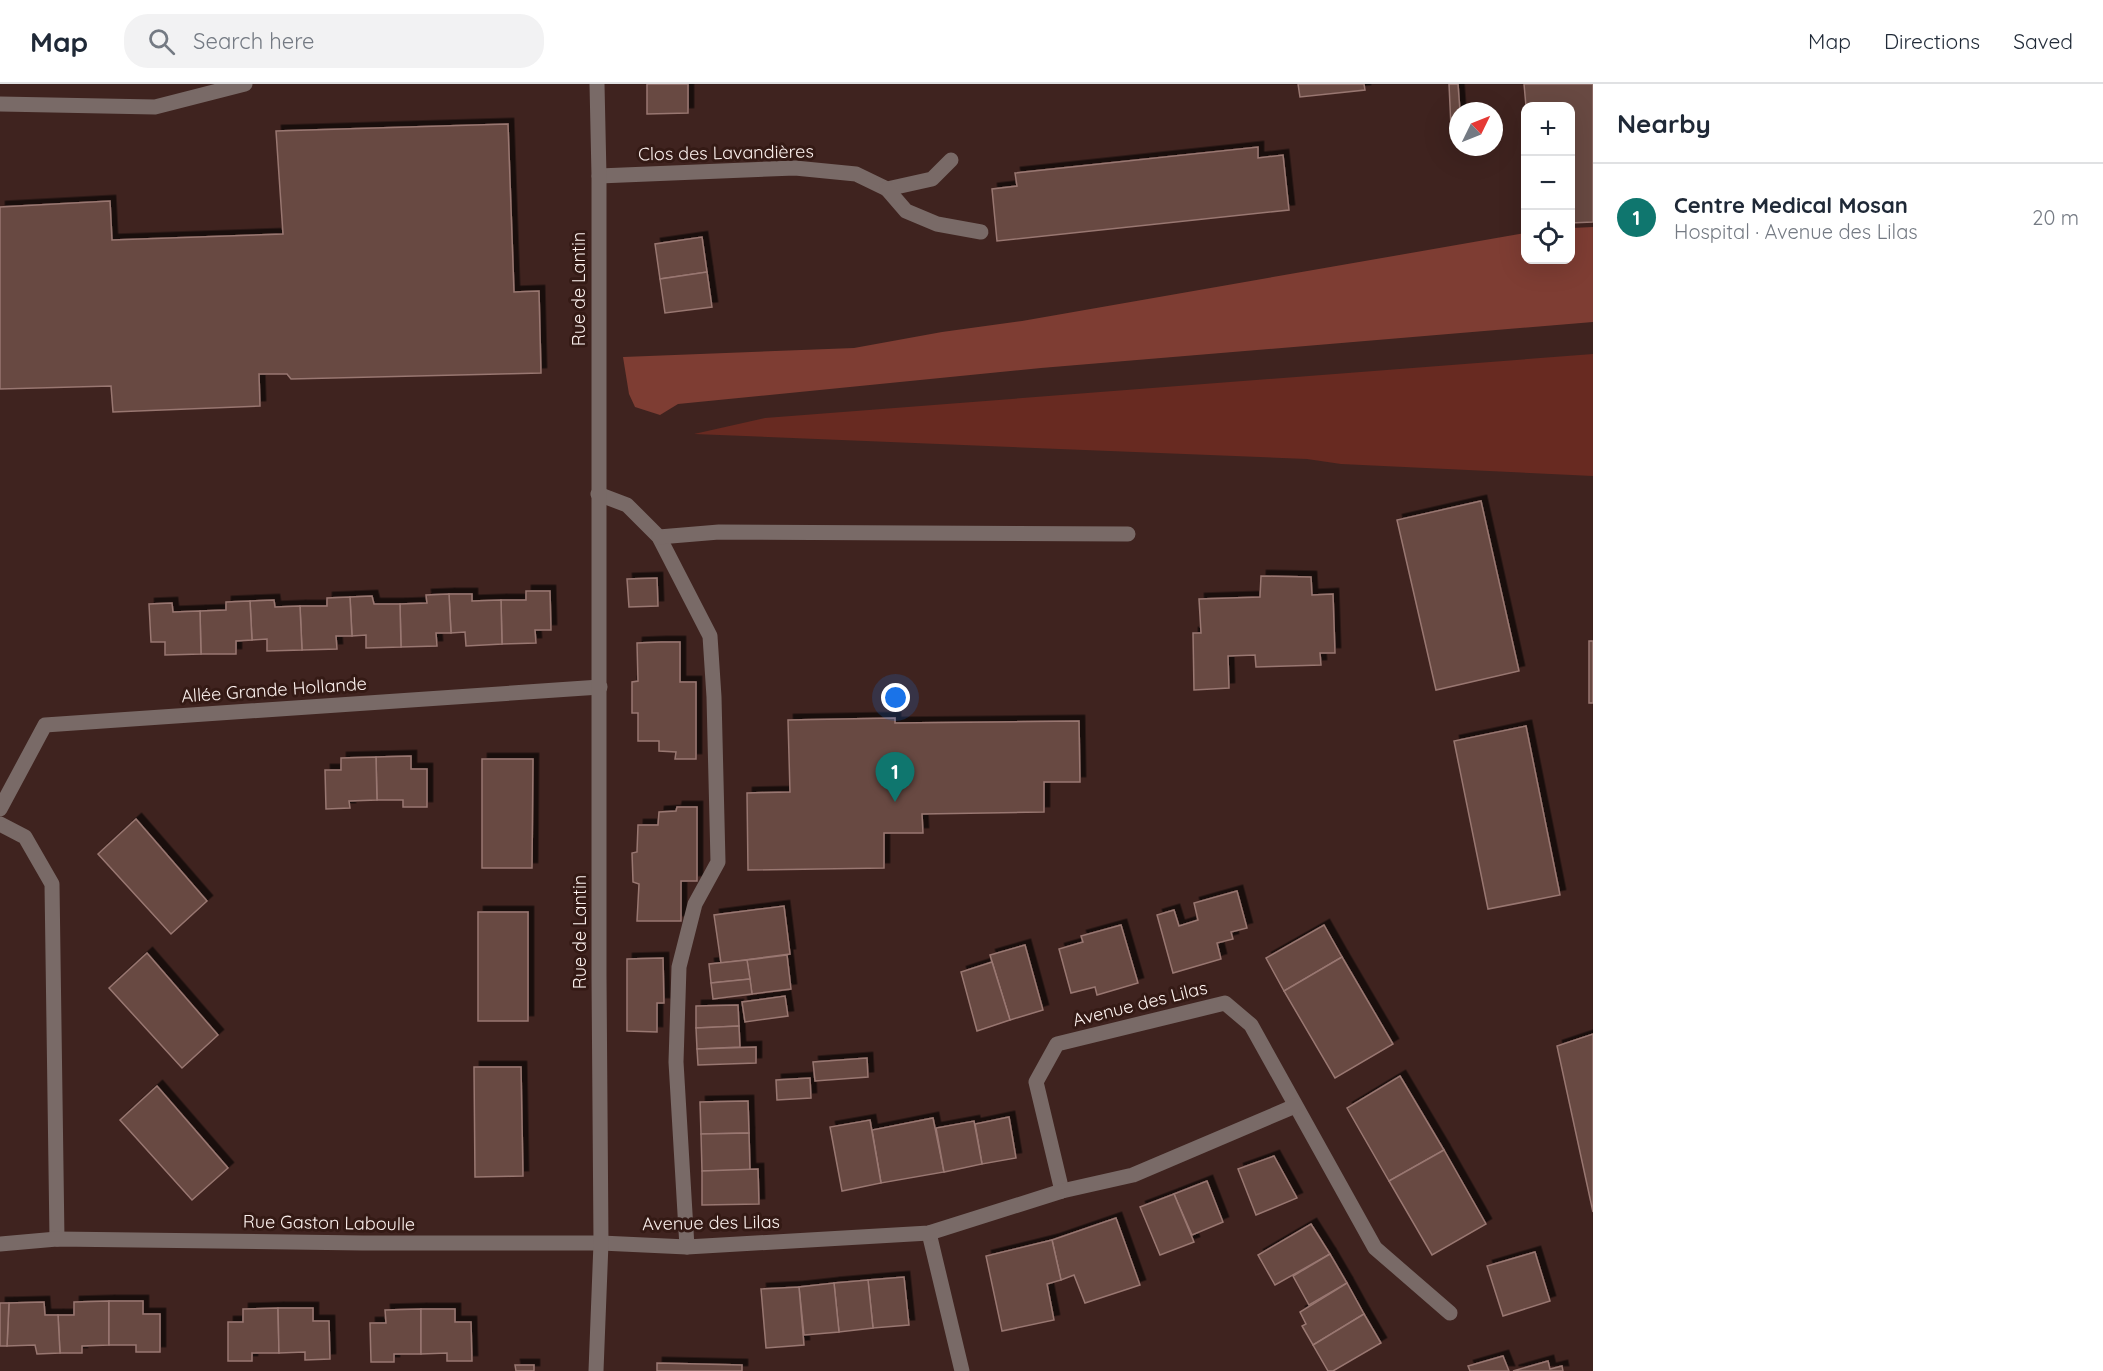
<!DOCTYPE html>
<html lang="en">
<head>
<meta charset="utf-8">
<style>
	:root { --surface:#fff; --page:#f2f2f3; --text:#1f2937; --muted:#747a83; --line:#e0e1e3; --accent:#0f766e }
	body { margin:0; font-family:Quicksand,sans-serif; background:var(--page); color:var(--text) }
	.controls { position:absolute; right:18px; top:18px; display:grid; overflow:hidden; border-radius:12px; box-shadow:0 6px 24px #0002 }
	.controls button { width:54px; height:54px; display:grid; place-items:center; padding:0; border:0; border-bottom:2px solid var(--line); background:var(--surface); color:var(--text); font:30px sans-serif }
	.compass { position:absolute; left:1449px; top:18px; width:54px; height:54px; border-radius:50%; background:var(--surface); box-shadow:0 6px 24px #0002; rotate:47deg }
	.you { position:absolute; left:896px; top:614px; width:21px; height:21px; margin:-15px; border:4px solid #fff; border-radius:50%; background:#1a73e8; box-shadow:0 0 0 9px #1a73e833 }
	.badge { display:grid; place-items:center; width:39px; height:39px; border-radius:50%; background:var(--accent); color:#fff; font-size:20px; font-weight:700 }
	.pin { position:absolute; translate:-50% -50px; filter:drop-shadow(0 2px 3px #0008) }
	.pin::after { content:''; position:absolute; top:32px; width:21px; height:18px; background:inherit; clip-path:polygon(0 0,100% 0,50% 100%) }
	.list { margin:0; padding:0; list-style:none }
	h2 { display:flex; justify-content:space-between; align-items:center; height:78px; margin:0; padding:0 24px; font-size:26px }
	h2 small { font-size:20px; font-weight:400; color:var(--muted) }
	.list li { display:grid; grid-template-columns:39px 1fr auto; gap:18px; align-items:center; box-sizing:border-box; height:108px; padding:0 24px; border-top:2px solid var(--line) }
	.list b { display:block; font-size:22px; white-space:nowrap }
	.list p { margin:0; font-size:20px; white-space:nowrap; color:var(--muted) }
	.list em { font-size:20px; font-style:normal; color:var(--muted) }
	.icon { flex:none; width:33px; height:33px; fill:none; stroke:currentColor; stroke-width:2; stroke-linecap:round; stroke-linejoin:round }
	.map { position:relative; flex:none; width:1593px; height:1287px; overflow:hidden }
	header { display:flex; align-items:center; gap:36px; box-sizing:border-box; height:84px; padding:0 30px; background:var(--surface); border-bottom:2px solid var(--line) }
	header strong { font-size:28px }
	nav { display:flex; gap:33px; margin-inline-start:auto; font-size:21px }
	.search { width:420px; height:54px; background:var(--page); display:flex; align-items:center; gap:15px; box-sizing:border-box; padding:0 21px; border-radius:24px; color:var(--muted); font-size:22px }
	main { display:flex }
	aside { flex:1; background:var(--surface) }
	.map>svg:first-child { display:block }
	.green { fill:#682a21 }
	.forest { fill:#7e3d33 }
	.building { fill:#674943; stroke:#997771; stroke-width:1.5; filter:url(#shadow) }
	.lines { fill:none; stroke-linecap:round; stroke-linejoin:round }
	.minor { stroke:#796a67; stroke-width:15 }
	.labels { text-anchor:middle; stroke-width:6; stroke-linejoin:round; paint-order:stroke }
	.street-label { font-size:18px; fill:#fcf1ee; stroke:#341a15 }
</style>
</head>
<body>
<header>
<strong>Map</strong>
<div class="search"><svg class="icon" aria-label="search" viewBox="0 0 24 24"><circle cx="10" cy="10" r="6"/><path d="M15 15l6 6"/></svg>Search here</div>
<nav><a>Map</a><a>Directions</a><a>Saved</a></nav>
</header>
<main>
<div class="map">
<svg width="1593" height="1287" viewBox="0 0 1593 1287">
	<defs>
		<filter id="shadow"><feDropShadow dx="5.5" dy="-5.5" stdDeviation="0" flood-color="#0009"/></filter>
	</defs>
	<rect width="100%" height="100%" fill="#3f231f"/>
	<polygon class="green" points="1593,270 1593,392 1341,380 1307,375 694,350 765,334"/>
	<polygon class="forest" points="1593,143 1593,238 1041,284 678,320 660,331 635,323 629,310 623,273 854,264 942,248 1022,237 1525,149 1526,176 1570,176 1571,144"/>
	<g class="building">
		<polygon points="647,0 688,0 688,29 647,30"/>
		<polygon points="1298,0 1364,0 1365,6 1300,13"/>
		<polygon points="1449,0 1458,0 1460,27 1458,27 1458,43 1451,43"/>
		<polygon points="1524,0 1593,0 1593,138 1570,139 1570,22 1526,22"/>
		<polygon points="508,40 514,208 539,207 541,289 291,295 287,290 259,290 260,322 113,328 111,302 0,305 0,123 110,117 112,156 283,150 276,47"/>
		<polygon points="1258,63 1258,74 1283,71 1289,126 997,157 992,105 1017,102 1015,89"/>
		<polygon points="702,153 707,188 660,195 655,160"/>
		<polygon points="707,188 712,223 665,229 660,195"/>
		<polygon points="1481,417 1519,587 1436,606 1397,436"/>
		<polygon points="1261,492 1311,493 1312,511 1333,510 1335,569 1320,569 1321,581 1256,583 1255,571 1228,572 1229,604 1194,606 1193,549 1201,549 1199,515 1260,513"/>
		<polygon points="657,494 658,522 629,523 627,495"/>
		<polygon points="526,507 550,507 551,546 535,546 536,559 502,560 501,516 526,516"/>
		<polygon points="449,510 472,510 472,517 501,516 502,560 466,562 465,548 451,549"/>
		<polygon points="449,510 451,549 436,549 437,562 401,563 400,520 427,519 426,511"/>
		<polygon points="372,512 374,520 400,520 401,563 366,564 366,551 352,552 350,513"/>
		<polygon points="350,513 352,552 336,552 337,565 302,566 300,522 327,522 327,514"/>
		<polygon points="274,516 275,523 300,522 302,566 267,567 267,555 252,556 250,517"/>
		<polygon points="250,517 252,556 236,557 236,570 201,570 200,527 226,526 226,518"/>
		<polygon points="172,519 173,528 200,527 201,570 165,571 165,558 151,558 149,520"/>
		<rect x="1589" y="557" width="4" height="62"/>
		<polygon points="661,558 680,558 680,598 696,598 696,675 675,675 676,668 659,667 659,657 638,657 638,629 632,629 632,598 638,597 637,559"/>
		<polygon points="895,634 895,639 1079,637 1080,698 1044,698 1044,728 922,730 923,749 884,749 884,784 748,786 747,709 790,708 788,636"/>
		<polygon points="1526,642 1560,811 1488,825 1454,657"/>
		<polygon points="411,672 411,685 427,685 427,723 403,723 403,716 377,716 376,673"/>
		<polygon points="376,673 377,716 349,717 350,724 326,725 325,686 341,686 341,674"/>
		<polygon points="482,675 533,675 532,784 482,784"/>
		<polygon points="677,723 697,723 697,797 681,797 681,837 637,837 639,800 633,798 632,769 637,768 638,741 658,741 659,728 676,727"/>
		<polygon points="136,735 207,817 171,850 98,770"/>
		<polygon points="1237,807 1247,844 1231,848 1233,855 1217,859 1221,875 1173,889 1157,831 1174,826 1179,842 1198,836 1194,819"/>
		<polygon points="784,822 790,870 721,879 714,831"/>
		<rect x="478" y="828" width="50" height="109"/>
		<polygon points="1121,841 1138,899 1097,911 1095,903 1071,909 1059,865 1083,858 1081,852"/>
		<polygon points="1324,841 1342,873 1284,907 1266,874"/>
		<polygon points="1025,861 1043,926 1010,936 990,871"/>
		<polygon points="147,869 218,951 182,984 109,904"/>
		<polygon points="787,871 791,905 752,910 747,876"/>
		<polygon points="1342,873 1393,960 1335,994 1284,907"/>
		<polygon points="663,874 664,919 657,919 657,948 627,947 627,875"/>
		<polygon points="747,876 750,895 711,899 709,880"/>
		<polygon points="992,878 1010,936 977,947 961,888"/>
		<polygon points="750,895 752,910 713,915 711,899"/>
		<polygon points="785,912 788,932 745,938 742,918"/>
		<polygon points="738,921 739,942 696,944 696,922"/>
		<polygon points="739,942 740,963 697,965 696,944"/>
		<polygon points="1593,950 1593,1128 1557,962"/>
		<polygon points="756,963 756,979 698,981 697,965"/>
		<polygon points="867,974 868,993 815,997 813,978"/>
		<polygon points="474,983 521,983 523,1092 475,1093"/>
		<polygon points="1400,992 1444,1066 1389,1097 1347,1024"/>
		<polygon points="810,994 811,1014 777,1016 776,996"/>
		<polygon points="157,1002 228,1084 192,1116 120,1036"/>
		<polygon points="748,1017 749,1049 701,1050 700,1018"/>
		<polygon points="1009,1033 1016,1074 982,1080 975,1040"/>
		<polygon points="933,1034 944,1088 881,1099 872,1046"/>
		<polygon points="870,1036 881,1099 842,1107 830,1043"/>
		<polygon points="974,1037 982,1080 944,1088 936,1044"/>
		<polygon points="749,1049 750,1086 702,1087 701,1050"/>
		<polygon points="1444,1066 1486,1140 1432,1171 1389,1097"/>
		<polygon points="1274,1072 1297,1114 1256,1131 1238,1085"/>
		<polygon points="758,1085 759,1120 702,1121 702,1087"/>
		<polygon points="1207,1097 1223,1138 1192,1151 1174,1110"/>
		<polygon points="1174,1110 1194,1158 1160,1171 1140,1123"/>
		<polygon points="1116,1134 1140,1201 1085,1219 1074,1191 1061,1196 1052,1156"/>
		<polygon points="1311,1140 1330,1170 1275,1201 1258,1171"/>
		<polygon points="1052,1156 1061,1196 1047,1200 1054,1236 1002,1247 986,1172"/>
		<polygon points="1535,1168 1550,1217 1503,1232 1487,1182"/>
		<polygon points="1330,1170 1347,1199 1309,1221 1293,1192"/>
		<polygon points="904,1193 909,1241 873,1244 868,1196"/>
		<polygon points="868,1196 873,1244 839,1248 834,1199"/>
		<polygon points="834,1199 839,1248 804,1251 799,1203"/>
		<polygon points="1347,1199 1364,1230 1313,1261 1302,1242 1306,1240 1300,1228"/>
		<polygon points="799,1203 804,1261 766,1264 761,1205"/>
		<polygon points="109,1217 109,1261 82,1262 82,1269 60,1269 58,1231 74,1231 74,1218"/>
		<polygon points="109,1217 143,1217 143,1230 160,1230 160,1268 136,1268 136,1261 109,1261"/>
		<polygon points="44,1218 45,1231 58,1231 60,1269 37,1270 35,1261 7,1262 9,1219"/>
		<polygon points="0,1219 9,1219 7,1262 0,1262"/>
		<polygon points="278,1224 279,1269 252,1269 252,1277 228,1277 228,1238 243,1238 243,1225"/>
		<polygon points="278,1224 313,1224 313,1237 329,1237 330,1275 305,1276 305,1268 279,1269"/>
		<polygon points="421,1225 421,1270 394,1270 394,1278 371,1278 370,1239 386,1239 385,1226"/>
		<polygon points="421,1225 455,1225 455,1238 471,1238 472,1277 447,1277 447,1269 421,1270"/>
		<polygon points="1364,1230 1381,1259 1333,1287 1328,1287 1313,1261"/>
		<polygon points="1503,1272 1509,1287 1470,1287 1468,1282"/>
		<polygon points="1548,1277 1550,1285 1562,1282 1563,1287 1513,1287"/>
		<polygon points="657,1279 742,1281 742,1287 657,1287"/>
		<polygon points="515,1281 534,1281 534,1287 516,1287"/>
	</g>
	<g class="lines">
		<g class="minor">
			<polyline points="0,20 155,23 245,0"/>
			<polyline points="599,92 795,84 856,90 887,105 932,95 951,76"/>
			<polyline points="887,105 906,127 937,140 981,148"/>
			<polyline points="598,410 627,421 659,453 710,552 714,613 718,778 695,820 679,883 676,978 687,1163"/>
			<polyline points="659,453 719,448 1128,450"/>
			<polyline points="0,725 45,641 600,603"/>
			<polyline points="0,740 25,753 52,800 57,1155"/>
			<polyline points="1062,1107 1036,998 1057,960 1225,919 1251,941 1375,1164 1450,1229"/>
			<polyline points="929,1149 962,1287"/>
			<polyline points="0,1160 57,1155 363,1159 601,1159 687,1163 929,1149 1062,1107 1133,1091 1295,1022"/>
			<polyline points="596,1287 601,1159 599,891 599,92 597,0"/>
		</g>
	</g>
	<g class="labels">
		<g class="street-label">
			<text transform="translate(726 69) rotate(-1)" y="6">Clos des Lavandières</text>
			<text transform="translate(579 205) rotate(-90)" y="6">Rue de Lantin</text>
			<text transform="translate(274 606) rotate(-4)" y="6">Allée Grande Hollande</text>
			<text transform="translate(580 848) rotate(-90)" y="6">Rue de Lantin</text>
			<text transform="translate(1140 920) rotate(-14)" y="6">Avenue des Lilas</text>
			<text transform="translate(329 1139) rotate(1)" y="6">Rue Gaston Laboulle</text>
			<text transform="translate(711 1139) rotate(-1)" y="6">Avenue des Lilas</text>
		</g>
	</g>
</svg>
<div class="controls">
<button>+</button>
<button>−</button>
<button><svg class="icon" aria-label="locate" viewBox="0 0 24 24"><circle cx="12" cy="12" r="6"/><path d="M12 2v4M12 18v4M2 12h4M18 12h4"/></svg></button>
</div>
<svg class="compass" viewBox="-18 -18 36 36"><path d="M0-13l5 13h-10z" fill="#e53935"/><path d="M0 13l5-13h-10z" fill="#747a83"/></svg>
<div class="you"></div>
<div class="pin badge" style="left:895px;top:718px">1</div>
</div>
<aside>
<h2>Nearby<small></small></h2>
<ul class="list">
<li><span class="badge">1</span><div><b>Centre Medical Mosan</b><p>Hospital · Avenue des Lilas</p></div><em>20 m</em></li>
</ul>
</aside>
</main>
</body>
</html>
